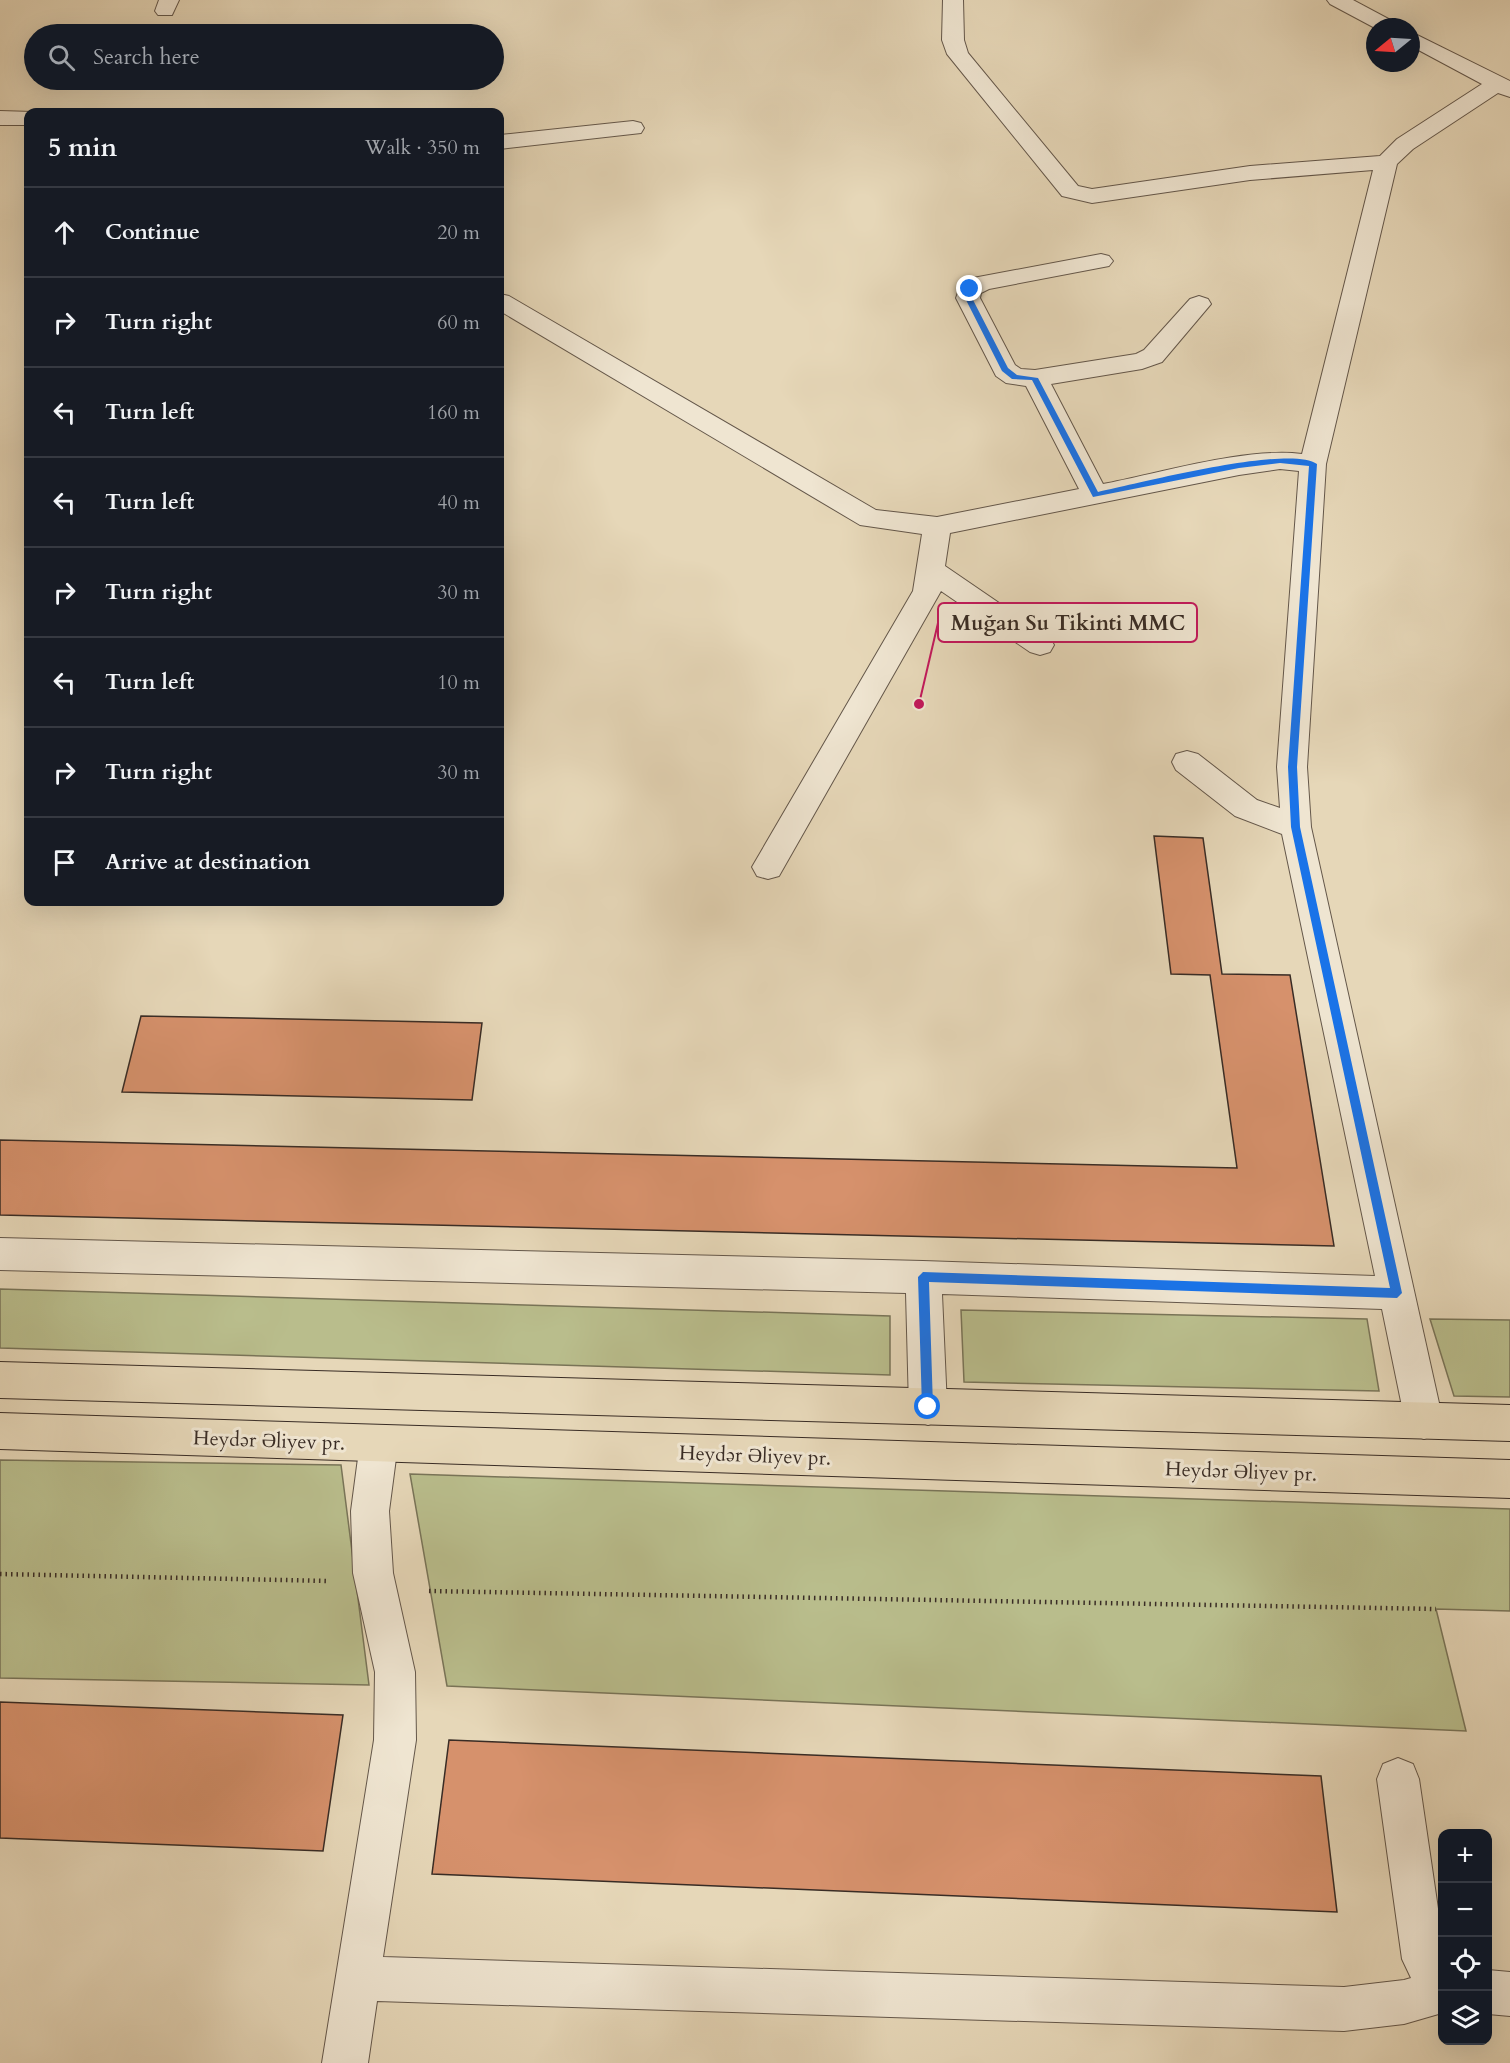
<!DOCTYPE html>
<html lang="en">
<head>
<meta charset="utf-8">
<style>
	:root { --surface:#171b24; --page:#242831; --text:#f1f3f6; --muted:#9ea1a6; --line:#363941 }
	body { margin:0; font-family:Cardo,serif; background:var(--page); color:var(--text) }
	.controls { position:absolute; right:18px; bottom:18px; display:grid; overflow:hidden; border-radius:12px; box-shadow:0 6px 24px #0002 }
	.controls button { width:54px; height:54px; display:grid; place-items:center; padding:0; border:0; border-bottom:2px solid var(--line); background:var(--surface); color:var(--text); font:30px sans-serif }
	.compass { position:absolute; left:1366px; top:18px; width:54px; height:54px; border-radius:50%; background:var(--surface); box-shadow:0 6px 24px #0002; rotate:252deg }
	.stop { position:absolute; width:18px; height:18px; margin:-14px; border:4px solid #1a73e8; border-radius:50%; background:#fff }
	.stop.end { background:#1a73e8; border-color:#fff; box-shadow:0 2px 6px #0008 }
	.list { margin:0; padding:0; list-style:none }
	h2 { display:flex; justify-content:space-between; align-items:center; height:78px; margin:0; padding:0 24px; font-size:26px }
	h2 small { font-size:20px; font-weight:400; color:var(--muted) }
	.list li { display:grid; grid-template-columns:39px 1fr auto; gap:18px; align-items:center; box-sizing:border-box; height:90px; padding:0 24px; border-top:2px solid var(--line) }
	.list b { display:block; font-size:22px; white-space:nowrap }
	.list em { font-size:20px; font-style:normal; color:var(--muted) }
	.icon { flex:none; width:33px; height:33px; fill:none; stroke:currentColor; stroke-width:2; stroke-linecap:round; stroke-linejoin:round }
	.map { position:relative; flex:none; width:1510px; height:2063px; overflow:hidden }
	.search { position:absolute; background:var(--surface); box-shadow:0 6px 24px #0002; left:24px; top:24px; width:480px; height:66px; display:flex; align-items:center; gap:15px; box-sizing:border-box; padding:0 21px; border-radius:33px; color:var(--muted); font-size:22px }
	.panel { position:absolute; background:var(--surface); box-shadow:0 6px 24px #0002; left:24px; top:108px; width:480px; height:798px; border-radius:12px }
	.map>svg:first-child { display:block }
	.green { fill:#b9bd8c; stroke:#797458; stroke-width:1.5 }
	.building { fill:#d6916c; stroke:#392c25; stroke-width:1.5 }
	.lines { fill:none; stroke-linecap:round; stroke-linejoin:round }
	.minor-casing { stroke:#64574a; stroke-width:2 }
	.major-casing { stroke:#392c25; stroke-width:2 }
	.path { stroke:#392c25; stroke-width:4.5; stroke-dasharray:1.5 4; stroke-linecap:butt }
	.minor { fill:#efe5d1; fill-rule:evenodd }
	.major { fill:#e6d7b8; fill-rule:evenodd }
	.route { fill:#1a73e8 }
	.labels { text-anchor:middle; stroke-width:6; stroke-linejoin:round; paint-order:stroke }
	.street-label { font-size:20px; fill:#392c25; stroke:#efe5d1 }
	.leader { fill:none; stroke:#c2185b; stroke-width:2 }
	.callout-dot { fill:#c2185b; stroke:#efe5d1; stroke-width:2 }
	.callout { fill:#efe5d1; stroke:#c2185b; stroke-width:2 }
	.callout-label { font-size:21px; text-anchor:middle; font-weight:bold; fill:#392c25 }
</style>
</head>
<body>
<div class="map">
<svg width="1510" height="2063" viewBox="0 0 1510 2063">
	<rect width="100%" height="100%" fill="#e6d7b8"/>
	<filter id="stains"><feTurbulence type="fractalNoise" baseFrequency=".00333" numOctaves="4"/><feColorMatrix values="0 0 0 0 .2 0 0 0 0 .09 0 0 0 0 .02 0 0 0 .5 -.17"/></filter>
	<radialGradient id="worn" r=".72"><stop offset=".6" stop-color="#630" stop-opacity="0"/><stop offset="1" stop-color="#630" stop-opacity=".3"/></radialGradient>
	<g class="green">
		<polygon points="0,1289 890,1316 890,1375 0,1348"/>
		<polygon points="961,1310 1367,1319 1379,1391 964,1382"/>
		<polygon points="1430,1319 1510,1320 1510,1397 1454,1396"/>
		<polygon points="0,1460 341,1465 369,1685 0,1678"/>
		<polygon points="410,1474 1510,1509 1510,1611 1436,1609 1466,1731 447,1686"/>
	</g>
	<g class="building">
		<polygon points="1154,836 1203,838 1222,974 1290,975 1334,1246 0,1215 0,1140 1237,1168 1210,975 1171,974"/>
		<polygon points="141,1016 482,1023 472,1100 122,1092"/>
		<polygon points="0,1702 343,1715 323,1851 0,1838"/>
		<polygon points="449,1740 1321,1776 1337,1912 432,1874"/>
	</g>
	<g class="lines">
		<g class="minor-casing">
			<g id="minor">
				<polygon points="159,0 179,0 172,15 158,15 155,11"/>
				<path d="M943,0H963L964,40L968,53L1078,186L1092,189L1250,166L1380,156L1397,139L1482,84L1411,46V32L1510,81V97L1498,93L1413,149L1397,164L1326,464L1307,767L1311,827L1443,1421L1437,1434L1424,1439L1411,1434L1405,1421L1382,1309L942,1294L947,1407L941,1420L928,1425L915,1420L909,1407L906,1293L0,1270V1238L923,1261L1375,1276L1282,834L1235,816L1176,770L1172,762L1176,754L1187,751L1198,754L1257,800L1280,808L1277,767L1299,471L1280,469L1239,475L950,533L945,566L1050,638L1054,645L1050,652L1040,655L1030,652L941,591L779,876L768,879L757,876L752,867L913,591L922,534L860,525L500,311V294L509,296L876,510L937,517L1079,489L1026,386L1006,383L996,376L956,298L961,284L973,278L1101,254L1109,256L1113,261L1109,266L989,289L981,293L980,298L1015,365L1021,369L1035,370L1136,354L1144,350L1190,299L1199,296L1208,299L1211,304L1162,362L1142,369L1051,384L1103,484C1161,473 1246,447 1302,454L1373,170L1250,180L1092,203L1062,196L947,54L942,40Z"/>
				<polygon points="1327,0 1353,0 1396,23 1400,27 1375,28 1330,4"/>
				<polygon points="0,111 33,112 28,112 28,125 0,125"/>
				<polygon points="633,121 641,123 644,128 641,133 500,149 500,135"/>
				<polygon points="379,1425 392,1430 398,1443 389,1511 393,1573 415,1672 416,1740 383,1957 1344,1987 1404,1980 1411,1978 1402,1959 1377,1779 1383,1764 1398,1758 1413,1764 1419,1779 1442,1936 1442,2013 1404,2024 1344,2031 377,2001 368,2063 322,2063 374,1740 375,1672 353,1573 351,1511 360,1443 366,1430"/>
				<polygon points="1488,1970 1510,1972 1510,2016 1488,2014"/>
			</g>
		</g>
		<g class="major-casing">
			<g id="major">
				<polygon points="0,1362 1510,1405 1510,1441 0,1398"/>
				<polygon points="0,1413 1510,1460 1510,1498 0,1449"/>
			</g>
		</g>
		<g class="path">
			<polyline points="0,1574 329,1581"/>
			<polyline points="429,1591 1436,1609"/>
		</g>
		<use href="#minor" class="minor"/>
		<use href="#major" class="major"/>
	</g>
	<path class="route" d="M967,287L973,289L972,298L1008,368L1017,375L1038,378L1098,492C1137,484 1289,444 1317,464L1297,767L1300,827L1402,1293L1397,1298L929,1282L933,1407L928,1412L922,1407L918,1277L923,1272L1390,1288L1291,827L1288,767L1309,466L1280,463L1239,468L1093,497L1032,380L1012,379L1002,371L965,298Z"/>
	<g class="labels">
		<g class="street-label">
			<text transform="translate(269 1440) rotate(2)" y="7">Heydər Əliyev pr.</text>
			<text transform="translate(755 1455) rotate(2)" y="7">Heydər Əliyev pr.</text>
			<text transform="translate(1241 1471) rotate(2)" y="7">Heydər Əliyev pr.</text>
		</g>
	</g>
	<path class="leader" d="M919 704L938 623"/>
	<circle class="callout-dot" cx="919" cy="704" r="6"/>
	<rect class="callout" x="938" y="603" width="259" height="39" rx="6"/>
	<g class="callout-label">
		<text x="1068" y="630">Muğan Su Tikinti MMC</text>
	</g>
	<rect width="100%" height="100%" filter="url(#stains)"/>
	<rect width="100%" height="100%" fill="url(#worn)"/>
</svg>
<div class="controls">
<button>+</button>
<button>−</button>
<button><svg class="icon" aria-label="locate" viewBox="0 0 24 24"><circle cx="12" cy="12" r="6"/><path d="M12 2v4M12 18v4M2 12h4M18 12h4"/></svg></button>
<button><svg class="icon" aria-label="layers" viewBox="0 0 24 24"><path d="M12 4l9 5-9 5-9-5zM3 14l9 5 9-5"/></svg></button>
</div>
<svg class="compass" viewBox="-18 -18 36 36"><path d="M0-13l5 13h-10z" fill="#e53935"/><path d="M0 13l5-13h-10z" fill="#9ea1a6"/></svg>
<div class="stop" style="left:928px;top:1407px"></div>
<div class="stop end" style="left:970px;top:289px"></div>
<div class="search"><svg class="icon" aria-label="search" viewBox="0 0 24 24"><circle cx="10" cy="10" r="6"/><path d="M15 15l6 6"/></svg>Search here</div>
<section class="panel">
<h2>5 min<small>Walk · 350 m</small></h2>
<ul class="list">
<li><svg class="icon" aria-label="ahead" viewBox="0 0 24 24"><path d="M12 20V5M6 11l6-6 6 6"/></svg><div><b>Continue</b></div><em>20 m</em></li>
<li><svg class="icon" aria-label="right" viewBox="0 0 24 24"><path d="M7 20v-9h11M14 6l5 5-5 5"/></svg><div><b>Turn right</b></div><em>60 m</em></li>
<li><svg class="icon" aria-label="left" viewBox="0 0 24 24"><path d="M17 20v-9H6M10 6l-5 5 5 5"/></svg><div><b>Turn left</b></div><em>160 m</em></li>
<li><svg class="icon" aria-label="left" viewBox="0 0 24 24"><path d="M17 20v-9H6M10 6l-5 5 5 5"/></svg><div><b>Turn left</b></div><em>40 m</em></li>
<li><svg class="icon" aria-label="right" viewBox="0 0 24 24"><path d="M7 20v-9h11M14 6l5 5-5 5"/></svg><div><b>Turn right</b></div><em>30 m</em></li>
<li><svg class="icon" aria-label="left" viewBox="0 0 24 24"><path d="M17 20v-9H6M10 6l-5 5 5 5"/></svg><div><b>Turn left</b></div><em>10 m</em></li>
<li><svg class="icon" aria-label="right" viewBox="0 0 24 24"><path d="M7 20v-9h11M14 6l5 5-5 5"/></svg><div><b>Turn right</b></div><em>30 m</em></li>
<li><svg class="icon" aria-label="arrive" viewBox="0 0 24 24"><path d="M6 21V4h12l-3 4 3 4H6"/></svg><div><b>Arrive at destination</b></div></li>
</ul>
</section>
</div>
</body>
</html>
